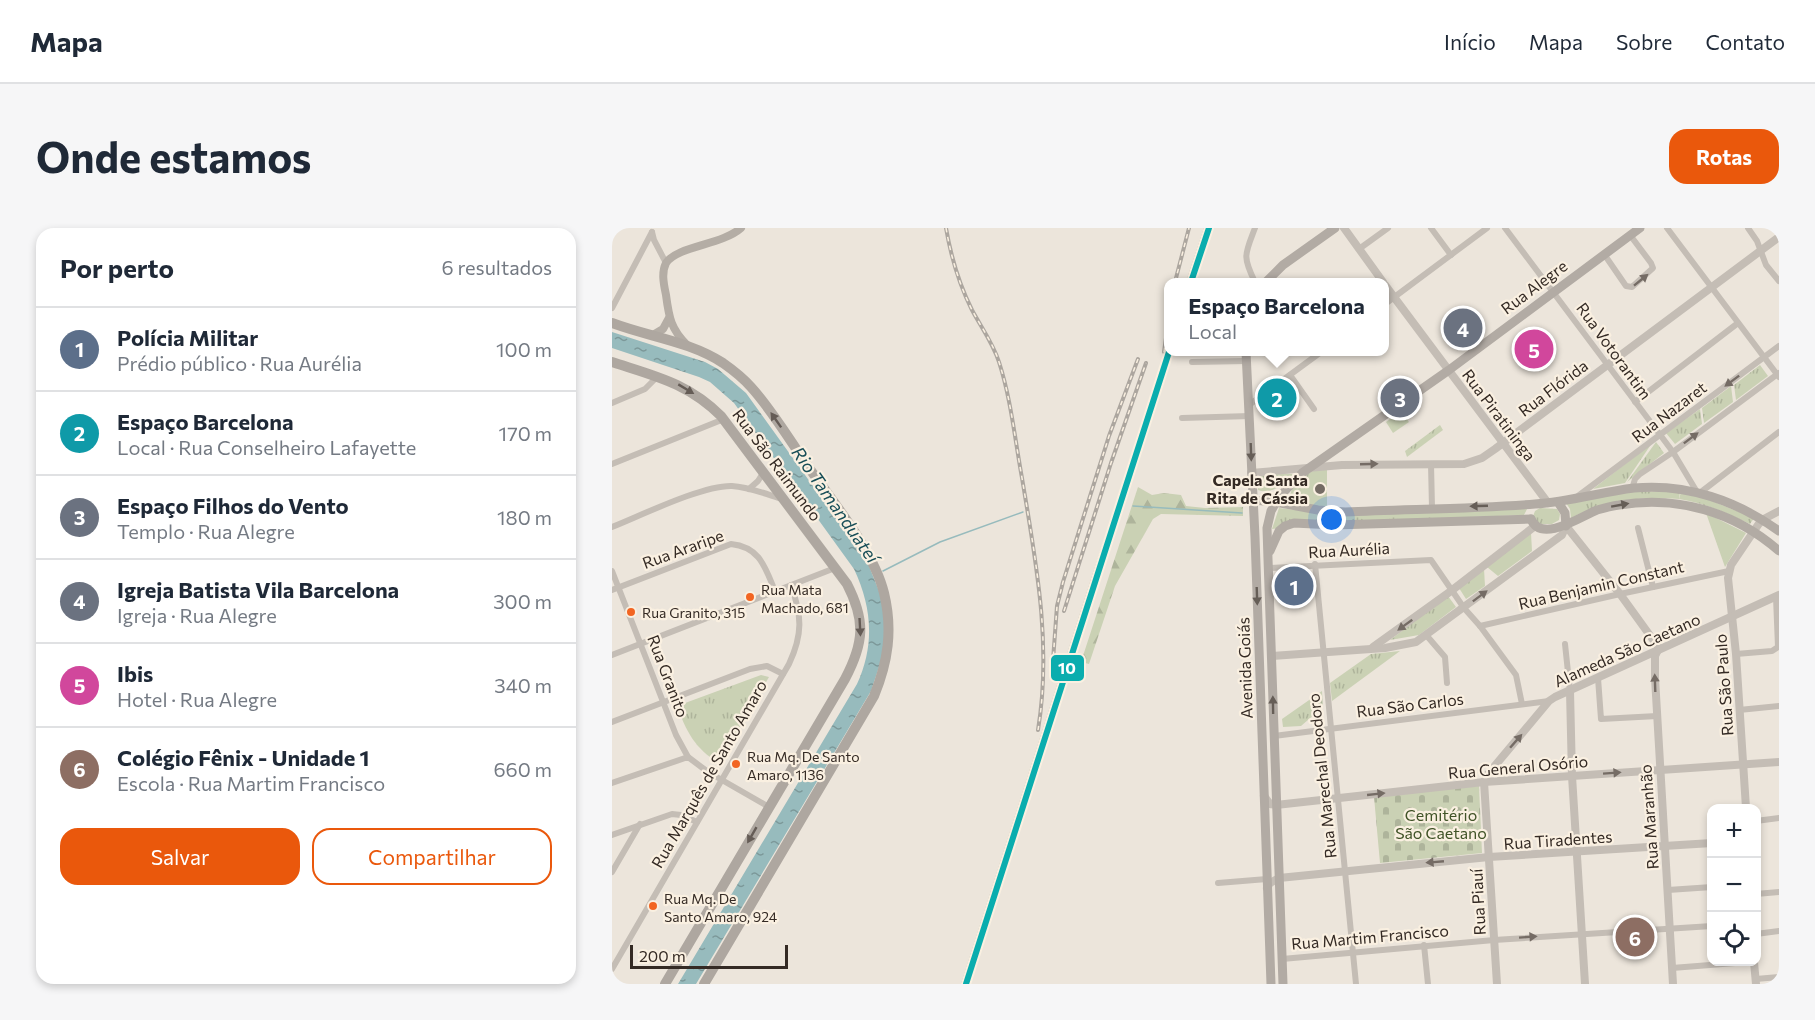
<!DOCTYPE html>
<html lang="pt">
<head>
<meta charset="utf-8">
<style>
	:root { --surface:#fff; --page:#f6f6f7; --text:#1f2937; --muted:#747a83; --line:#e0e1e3; --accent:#ea580c }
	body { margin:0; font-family:Commissioner,sans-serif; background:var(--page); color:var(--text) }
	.controls { position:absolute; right:18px; bottom:18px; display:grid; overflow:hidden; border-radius:12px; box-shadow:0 3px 9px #0003 }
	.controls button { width:54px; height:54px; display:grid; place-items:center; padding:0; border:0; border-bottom:2px solid var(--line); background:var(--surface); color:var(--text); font:30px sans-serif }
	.scale { position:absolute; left:18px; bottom:15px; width:158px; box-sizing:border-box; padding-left:6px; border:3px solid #342a24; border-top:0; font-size:16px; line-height:21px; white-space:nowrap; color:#342a24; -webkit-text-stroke:4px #faf0e1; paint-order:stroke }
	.you { position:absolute; left:720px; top:292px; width:21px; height:21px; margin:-15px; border:4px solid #fff; border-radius:50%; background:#1a73e8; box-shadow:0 0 0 9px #1a73e833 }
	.badge { display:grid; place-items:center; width:39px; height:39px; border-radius:50%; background:var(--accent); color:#fff; font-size:20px; font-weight:700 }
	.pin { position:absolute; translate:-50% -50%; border:3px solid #fff; box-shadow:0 2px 6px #0006 }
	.popup { position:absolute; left:552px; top:50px; width:225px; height:78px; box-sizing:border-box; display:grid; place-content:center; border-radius:12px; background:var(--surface); filter:drop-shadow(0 2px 4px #0005); font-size:20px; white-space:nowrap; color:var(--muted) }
	.popup b { font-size:22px; color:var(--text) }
	.popup::after { content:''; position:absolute; left:50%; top:100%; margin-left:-12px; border:12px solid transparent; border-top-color:var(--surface) }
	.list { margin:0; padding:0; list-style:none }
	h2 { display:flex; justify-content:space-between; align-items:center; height:78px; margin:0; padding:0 24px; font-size:26px }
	h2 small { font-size:20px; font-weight:400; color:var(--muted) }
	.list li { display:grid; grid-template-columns:39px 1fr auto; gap:18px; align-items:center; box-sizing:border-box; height:84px; padding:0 24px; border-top:2px solid var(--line) }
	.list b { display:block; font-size:22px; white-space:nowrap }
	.list p { margin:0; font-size:20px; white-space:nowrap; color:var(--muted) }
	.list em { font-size:20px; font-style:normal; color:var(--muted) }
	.actions { display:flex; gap:12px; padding:18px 24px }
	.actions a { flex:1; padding:14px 0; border:2px solid var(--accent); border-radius:18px; text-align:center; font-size:21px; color:var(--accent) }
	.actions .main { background:var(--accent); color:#fff }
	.icon { flex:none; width:33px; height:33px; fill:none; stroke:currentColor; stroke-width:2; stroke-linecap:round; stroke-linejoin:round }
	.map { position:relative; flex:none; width:1167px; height:756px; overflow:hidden; border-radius:18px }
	header { display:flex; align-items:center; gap:36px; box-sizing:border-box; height:84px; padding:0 30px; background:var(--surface); border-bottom:2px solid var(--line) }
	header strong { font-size:28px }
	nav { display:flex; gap:33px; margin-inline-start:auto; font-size:21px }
	.intro { display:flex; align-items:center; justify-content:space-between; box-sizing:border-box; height:144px; padding:0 36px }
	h1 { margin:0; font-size:42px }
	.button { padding:15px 27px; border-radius:18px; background:var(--accent); color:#fff; font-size:21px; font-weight:700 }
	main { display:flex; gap:36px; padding:0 36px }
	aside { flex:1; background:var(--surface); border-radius:18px; box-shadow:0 3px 9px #0003 }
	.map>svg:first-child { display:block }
	.grass { fill:url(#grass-tufts) }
	.forest { fill:url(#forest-firs) }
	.cemetery { fill:url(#cemetery-stones) }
	.pitch { fill:#cad1b4 }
	.water { fill:url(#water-ripples) }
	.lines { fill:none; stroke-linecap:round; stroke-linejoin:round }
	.stream { stroke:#97bbbd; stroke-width:1.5 }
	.minor { stroke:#c4bdb5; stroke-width:6 }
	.tertiary { stroke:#c4bdb5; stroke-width:8 }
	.secondary { stroke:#b4ada5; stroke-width:8 }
	.primary { stroke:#b2aba4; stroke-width:9 }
	.trunk { stroke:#aea7a0; stroke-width:10 }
	.rail-casing { stroke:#aca69f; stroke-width:4 }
	.rail { stroke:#faf0e1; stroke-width:1.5; stroke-dasharray:4.5; stroke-linecap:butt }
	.rail-1-casing { stroke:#faf0e1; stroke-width:10 }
	.rail-1 { stroke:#0aadae; stroke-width:6 }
	.oneway { fill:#756c65 }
	.oneway2 { fill:#655c56 }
	.oneway3 { fill:#665e57 }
	.poi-dot { fill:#746b64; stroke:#faf0e1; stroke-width:2 }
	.bus-dot { fill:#f26522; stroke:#faf0e1; stroke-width:2 }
	.labels { text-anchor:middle; stroke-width:4.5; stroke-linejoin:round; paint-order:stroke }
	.bus-label { font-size:14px; fill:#342a24; stroke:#faf0e1; text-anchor:start }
	.street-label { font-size:16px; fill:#342a24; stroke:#faf0e1 }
	.poi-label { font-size:16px; font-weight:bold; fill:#342a24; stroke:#faf0e1; text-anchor:end }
	.park-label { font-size:16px; fill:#405327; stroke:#faf0e1 }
	.water-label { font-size:18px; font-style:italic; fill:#184e57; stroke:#faf0e1 }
	.line-badge { stroke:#faf0e1; stroke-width:2 }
	.badge-label { font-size:16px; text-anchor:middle; font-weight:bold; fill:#fff }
</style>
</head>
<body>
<header>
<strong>Mapa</strong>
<nav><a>Início</a><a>Mapa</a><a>Sobre</a><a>Contato</a></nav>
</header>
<div class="intro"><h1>Onde estamos</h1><a class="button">Rotas</a></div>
<main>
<aside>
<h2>Por perto<small>6 resultados</small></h2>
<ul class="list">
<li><span class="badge" style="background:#5c6f8a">1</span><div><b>Polícia Militar</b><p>Prédio público · Rua Aurélia</p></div><em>100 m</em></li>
<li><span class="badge" style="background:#0f9aa8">2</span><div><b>Espaço Barcelona</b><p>Local · Rua Conselheiro Lafayette</p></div><em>170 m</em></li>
<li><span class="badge" style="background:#6b7280">3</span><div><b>Espaço Filhos do Vento</b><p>Templo · Rua Alegre</p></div><em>180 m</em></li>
<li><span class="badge" style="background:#6b7280">4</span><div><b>Igreja Batista Vila Barcelona</b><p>Igreja · Rua Alegre</p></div><em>300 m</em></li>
<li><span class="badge" style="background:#d1479c">5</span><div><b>Ibis</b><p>Hotel · Rua Alegre</p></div><em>340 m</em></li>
<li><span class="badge" style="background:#8d6e63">6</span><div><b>Colégio Fênix - Unidade 1</b><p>Escola · Rua Martim Francisco</p></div><em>660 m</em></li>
</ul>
<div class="actions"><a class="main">Salvar</a><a>Compartilhar</a></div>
</aside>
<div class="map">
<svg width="1167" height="756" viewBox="0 0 1167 756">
	<defs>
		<pattern id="grass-tufts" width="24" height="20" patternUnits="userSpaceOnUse" patternTransform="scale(1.5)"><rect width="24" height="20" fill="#cad1b4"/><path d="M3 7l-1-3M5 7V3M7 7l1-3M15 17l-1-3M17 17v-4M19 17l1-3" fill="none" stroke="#aeb49b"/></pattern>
		<pattern id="forest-firs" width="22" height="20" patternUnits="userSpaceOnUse" patternTransform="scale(1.5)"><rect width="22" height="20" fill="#cad1b4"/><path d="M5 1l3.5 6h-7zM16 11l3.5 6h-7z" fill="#aeb49b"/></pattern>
		<pattern id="cemetery-stones" width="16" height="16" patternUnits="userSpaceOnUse" patternTransform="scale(1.5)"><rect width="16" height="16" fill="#cad1b4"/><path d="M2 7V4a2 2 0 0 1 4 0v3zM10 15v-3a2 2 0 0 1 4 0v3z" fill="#aeb49b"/></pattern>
		<pattern id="water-ripples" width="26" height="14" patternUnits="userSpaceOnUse" patternTransform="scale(1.5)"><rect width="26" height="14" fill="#97bbbd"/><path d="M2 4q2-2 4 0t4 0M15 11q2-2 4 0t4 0" fill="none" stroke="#7c9899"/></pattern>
	</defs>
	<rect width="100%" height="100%" fill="#ece5db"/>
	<g class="grass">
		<polygon points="1148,137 1156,148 1124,172 1122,157"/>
		<polygon points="1119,158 1121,174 1092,195 1090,180"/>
		<polygon points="1088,181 1090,196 1063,216 1054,205"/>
		<polygon points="828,197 831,202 795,229 793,223"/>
		<polygon points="1044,214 1052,225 1015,254"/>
		<polygon points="1040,215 1013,255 981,261"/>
		<path d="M703,242H715V281L679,273C674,260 692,247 703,242Z"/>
		<path d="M658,245L681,246C674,256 658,267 646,262L645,246Z"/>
		<path d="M1020,263L1068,264L1067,271C1028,268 993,272 959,290L958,281L954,275Z"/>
		<path d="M1069,264L1085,267L1142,290L1138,296C1115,285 1093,275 1067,271Z"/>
		<polygon points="916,279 912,287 722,294 660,301 667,280 720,286"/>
		<polygon points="928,280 945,281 948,286 947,292 940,296 927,296 921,288 923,283"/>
		<polygon points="919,305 920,323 886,348 875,339"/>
		<polygon points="872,341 873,358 854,371 847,360"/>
		<polygon points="836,368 844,379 807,407 778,412"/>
		<polygon points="788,423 720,473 718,455 759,426"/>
		<path d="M149,447L157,449L107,535C83,521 74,503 65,478Z"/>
		<polygon points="710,463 711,479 689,498 671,499 670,491"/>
	</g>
	<polygon class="forest" points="526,259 540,267 552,265 569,267 574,278 593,280 631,279 631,288 549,286 541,291 503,358 477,436 469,434"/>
	<polygon class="cemetery" points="867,558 870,625 768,635 762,569"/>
	<g class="pitch">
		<polygon points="789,183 797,194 781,205 774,194"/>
		<polygon points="1094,285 1134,305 1113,339"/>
	</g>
	<path class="water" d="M0,104L93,134L106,141L134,165L255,333L269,368L274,400L272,424L259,463L84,756H66L245,456C263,417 260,379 242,341L122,175L98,154L87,149L0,120Z"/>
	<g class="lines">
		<g class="stream">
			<polyline points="521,278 630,285"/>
			<polyline points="271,343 328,314 411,284"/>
		</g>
		<g class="minor">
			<polyline points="819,0 839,27"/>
			<polyline points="893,0 1061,224 1085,264"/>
			<polyline points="1055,0 1167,149"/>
			<polyline points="1136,0 1145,13 1154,37 1167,53"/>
			<polyline points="40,4 42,12 54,35"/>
			<polyline points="747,21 776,0"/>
			<polyline points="992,26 1014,58 1020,59 1041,40 1039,35 1018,7"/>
			<path d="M643,54C630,28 633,26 643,0"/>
			<polyline points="773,76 875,0"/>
			<polyline points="0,80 40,4"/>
			<polyline points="580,134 634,133"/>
			<polyline points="678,147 702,181"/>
			<polyline points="1023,174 1126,95"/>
			<polyline points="0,175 33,161 45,149"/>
			<polyline points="637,177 709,124"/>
			<polyline points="570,190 638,188"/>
			<polyline points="0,236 112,191"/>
			<polyline points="819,236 820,280"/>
			<polyline points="137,261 146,253 151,245"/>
			<polyline points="1020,261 1023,251 1028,246 1061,224 1167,145"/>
			<polyline points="1089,264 1167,204"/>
			<polyline points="966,268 1167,118"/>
			<path d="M0,299C30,287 91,257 120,258C137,259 154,266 170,271"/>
			<polyline points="1026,300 1041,359"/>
			<polyline points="703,336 744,756"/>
			<polyline points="656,340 819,332 852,380 868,398 904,447 910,476"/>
			<polyline points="0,343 64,507 76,529"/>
			<path d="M0,362L119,316C148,319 153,339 163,363"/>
			<polyline points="868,398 1008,366 1117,343"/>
			<polyline points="815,408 833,429 835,455"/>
			<polyline points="953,416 958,463"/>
			<polyline points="1124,426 1160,423 1166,419 1164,369"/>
			<polyline points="0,427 223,340"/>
			<polyline points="986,450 989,491 1045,488"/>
			<polyline points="1127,482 1167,478"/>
			<polyline points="0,494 138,441 155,438 171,446"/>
			<polyline points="662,508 937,473"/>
			<polyline points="0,555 76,529 96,544 157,579"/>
			<polyline points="1144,593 1167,590"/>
			<polyline points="0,607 60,586 69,587 85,594"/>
			<polyline points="0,644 28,596"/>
			<polyline points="606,655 655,651"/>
			<polyline points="1056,662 1100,659"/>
			<polyline points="1144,666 1167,664"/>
			<polyline points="1144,706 1167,703"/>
			<polyline points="812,717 816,756"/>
			<polyline points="670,731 882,712 1100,698"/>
			<polyline points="1060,740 1136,734"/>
			<path d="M0,741L177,436C191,406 190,388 179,357"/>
			<polyline points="1144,751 1167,749"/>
		</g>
		<g class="tertiary">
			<polyline points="732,0 771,54"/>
			<polyline points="773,57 936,275"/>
			<polyline points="639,245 730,237 852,236 870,230 883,221 1167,9"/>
			<polyline points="954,298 1008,366 1047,420"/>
			<polyline points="761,419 839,363 923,298"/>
			<polyline points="1046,422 1043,428 1043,450 1061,756"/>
			<polyline points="660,428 773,420 804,414 950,307 954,298"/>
			<polyline points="958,463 960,548 973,756"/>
			<polyline points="652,568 658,576 664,577 872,554 1167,534"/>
			<polyline points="1134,580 1124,426 1116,350 1119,337 1146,297 1150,292 1167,283"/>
			<polyline points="655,660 658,655 667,650 877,629 1100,615"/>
			<polyline points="1142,734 1144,756"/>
			<polyline points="885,756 872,554 876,546 937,473 943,469 1167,367"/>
		</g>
		<g class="secondary">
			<polyline points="41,107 51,101 57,90"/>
			<path d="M75,117C59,101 57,90 54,67C52,57 49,45 54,35C65,18 110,17 129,0"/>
		</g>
		<g class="primary">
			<polyline points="654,54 671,37 723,0"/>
			<polyline points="634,124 643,309 659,756"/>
			<path d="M641,272L663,274L706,282L733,284C796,281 860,281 923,276C957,274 989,264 1022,260C1075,255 1125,273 1167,303"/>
			<polyline points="946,274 953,285 954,298"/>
			<path d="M919,291C929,316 970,288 985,282C992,280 1000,278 1007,277C1065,267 1123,284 1167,323"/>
			<polyline points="658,323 667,303 673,298 682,295 722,297 919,291"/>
			<polyline points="671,756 656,331 655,300 659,283 667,269 690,245 837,142 1028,0"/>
		</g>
		<g class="trunk">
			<path d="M0,95C37,109 77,113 111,135C121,142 131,150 139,159C160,182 177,211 195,237C220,273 262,323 272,365C281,402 276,434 262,468L92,756"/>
			<path d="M0,134C43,148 76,155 109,188L235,356C254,393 252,415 233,451L53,756"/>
		</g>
		<g class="rail-casing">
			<g id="rail">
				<path d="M334,0C339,29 347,56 360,82C369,99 381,115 387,134C399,171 403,212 410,250C424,334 440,417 426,502"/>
				<polyline points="563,54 577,0"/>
				<polyline points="576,54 594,0"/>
				<polyline points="552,124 557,89"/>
				<polyline points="452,383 499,235 534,135"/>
				<polyline points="440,446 445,378 451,354 497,208 526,131"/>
				<polyline points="351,756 482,348 550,146 557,115"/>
			</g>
		</g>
		<use href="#rail" class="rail"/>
		<g class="rail-1-casing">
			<g id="rail-1">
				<polyline points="579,54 597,0"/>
				<polyline points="354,756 557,124"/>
			</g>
		</g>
		<use href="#rail-1" class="rail-1"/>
	</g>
	<defs><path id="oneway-solid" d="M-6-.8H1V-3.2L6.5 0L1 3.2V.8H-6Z" transform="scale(1.5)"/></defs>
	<g class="oneway">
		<use href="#oneway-solid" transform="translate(1029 52) rotate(-39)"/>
		<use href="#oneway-solid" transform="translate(1120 153) rotate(143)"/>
		<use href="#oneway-solid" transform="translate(1079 210) rotate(-37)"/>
		<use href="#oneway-solid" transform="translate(757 236) rotate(-2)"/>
		<use href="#oneway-solid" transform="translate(868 368) rotate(-37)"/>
		<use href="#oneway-solid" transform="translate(793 397) rotate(144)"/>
		<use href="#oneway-solid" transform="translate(1043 455) rotate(-92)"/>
		<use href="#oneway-solid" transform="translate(904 513) rotate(-49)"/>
		<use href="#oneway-solid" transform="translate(1000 545) rotate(-4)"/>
		<use href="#oneway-solid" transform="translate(764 566) rotate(-6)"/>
		<use href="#oneway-solid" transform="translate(823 634) rotate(175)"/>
		<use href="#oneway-solid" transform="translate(916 709) rotate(-4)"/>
	</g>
	<g class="oneway2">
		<use href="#oneway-solid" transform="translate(74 161) rotate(31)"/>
		<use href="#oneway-solid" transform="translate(164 192) rotate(-125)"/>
		<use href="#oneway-solid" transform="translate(248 399) rotate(87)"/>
		<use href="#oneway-solid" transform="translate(140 607) rotate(120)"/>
	</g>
	<g class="oneway3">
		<use href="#oneway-solid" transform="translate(639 224) rotate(88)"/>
		<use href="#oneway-solid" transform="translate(1008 277) rotate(-10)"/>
		<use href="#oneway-solid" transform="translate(867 278) rotate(178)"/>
		<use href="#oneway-solid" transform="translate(645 368) rotate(88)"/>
		<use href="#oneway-solid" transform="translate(661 477) rotate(-91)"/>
	</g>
	<circle class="poi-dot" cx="708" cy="261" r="6"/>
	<g class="bus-dot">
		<circle cx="138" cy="369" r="5"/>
		<circle cx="19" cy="384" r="5"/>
		<circle cx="124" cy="536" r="5"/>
		<circle cx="41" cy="678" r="5"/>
	</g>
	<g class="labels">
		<g class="bus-label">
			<text x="149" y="367">Rua Mata<tspan x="149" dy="18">Machado, 681</tspan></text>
			<text x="30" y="390">Rua Granito, 315</text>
			<text x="135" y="534">Rua Mq. De Santo<tspan x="135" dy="18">Amaro, 1136</tspan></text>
			<text x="52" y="676">Rua Mq. De<tspan x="52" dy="18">Santo Amaro, 924</tspan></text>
		</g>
		<g class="street-label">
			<text transform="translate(922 59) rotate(-37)" y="6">Rua Alegre</text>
			<text transform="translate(1002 123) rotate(54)" y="6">Rua Votorantim</text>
			<text transform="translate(941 160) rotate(-37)" y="6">Rua Flórida</text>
			<text transform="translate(1057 184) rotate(-37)" y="6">Rua Nazaret</text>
			<text transform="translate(887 187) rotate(53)" y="6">Rua Piratininga</text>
			<text transform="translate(165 237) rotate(53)" y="6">Rua São Raimundo</text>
			<text transform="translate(71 321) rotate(-20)" y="6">Rua Araripe</text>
			<text transform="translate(737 322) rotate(-3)" y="6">Rua Aurélia</text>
			<text transform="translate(989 357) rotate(-13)" y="6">Rua Benjamin Constant</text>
			<text transform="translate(1015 422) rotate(-24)" y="6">Alameda São Caetano</text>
			<text transform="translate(633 440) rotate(-92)" y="6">Avenida Goiás</text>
			<text transform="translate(56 448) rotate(69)" y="6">Rua Granito</text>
			<text transform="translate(1112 457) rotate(-94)" y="6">Rua São Paulo</text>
			<text transform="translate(798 477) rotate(-7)" y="6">Rua São Carlos</text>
			<text transform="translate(906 539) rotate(-5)" y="6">Rua General Osório</text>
			<text transform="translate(97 546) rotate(-60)" y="6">Rua Marquês de Santo Amaro</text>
			<text transform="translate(710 548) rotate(-96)" y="6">Rua Marechal Deodoro</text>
			<text transform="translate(1037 589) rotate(-94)" y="6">Rua Maranhão</text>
			<text transform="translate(946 612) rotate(-4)" y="6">Rua Tiradentes</text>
			<text transform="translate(866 674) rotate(-93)" y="6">Rua Piauí</text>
			<text transform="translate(758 709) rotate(-5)" y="6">Rua Martim Francisco</text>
		</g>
		<g class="poi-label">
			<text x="696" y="258">Capela Santa<tspan x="696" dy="18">Rita de Cássia</tspan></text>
		</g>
		<g class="park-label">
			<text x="829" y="593">Cemitério<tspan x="829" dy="18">São Caetano</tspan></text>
		</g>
		<g class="water-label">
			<text transform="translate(223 277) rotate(55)" y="6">Rio Tamanduateí</text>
		</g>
	</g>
	<rect class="line-badge" x="438" y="426" width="35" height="28" rx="6" fill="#0aadae"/>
	<g class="badge-label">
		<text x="455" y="446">10</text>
	</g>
</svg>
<div class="controls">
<button>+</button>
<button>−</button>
<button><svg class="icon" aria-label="locate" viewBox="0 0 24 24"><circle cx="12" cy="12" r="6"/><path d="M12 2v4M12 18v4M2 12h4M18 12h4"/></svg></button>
</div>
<div class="scale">200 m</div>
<div class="you"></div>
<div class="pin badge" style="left:682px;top:358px;background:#5c6f8a">1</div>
<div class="pin badge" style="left:665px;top:170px;background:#0f9aa8">2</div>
<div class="popup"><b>Espaço Barcelona</b>Local</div>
<div class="pin badge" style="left:788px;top:170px;background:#6b7280">3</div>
<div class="pin badge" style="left:851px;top:100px;background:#6b7280">4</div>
<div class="pin badge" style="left:922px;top:121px;background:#d1479c">5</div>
<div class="pin badge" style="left:1023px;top:709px;background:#8d6e63">6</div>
</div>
</main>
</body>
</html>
